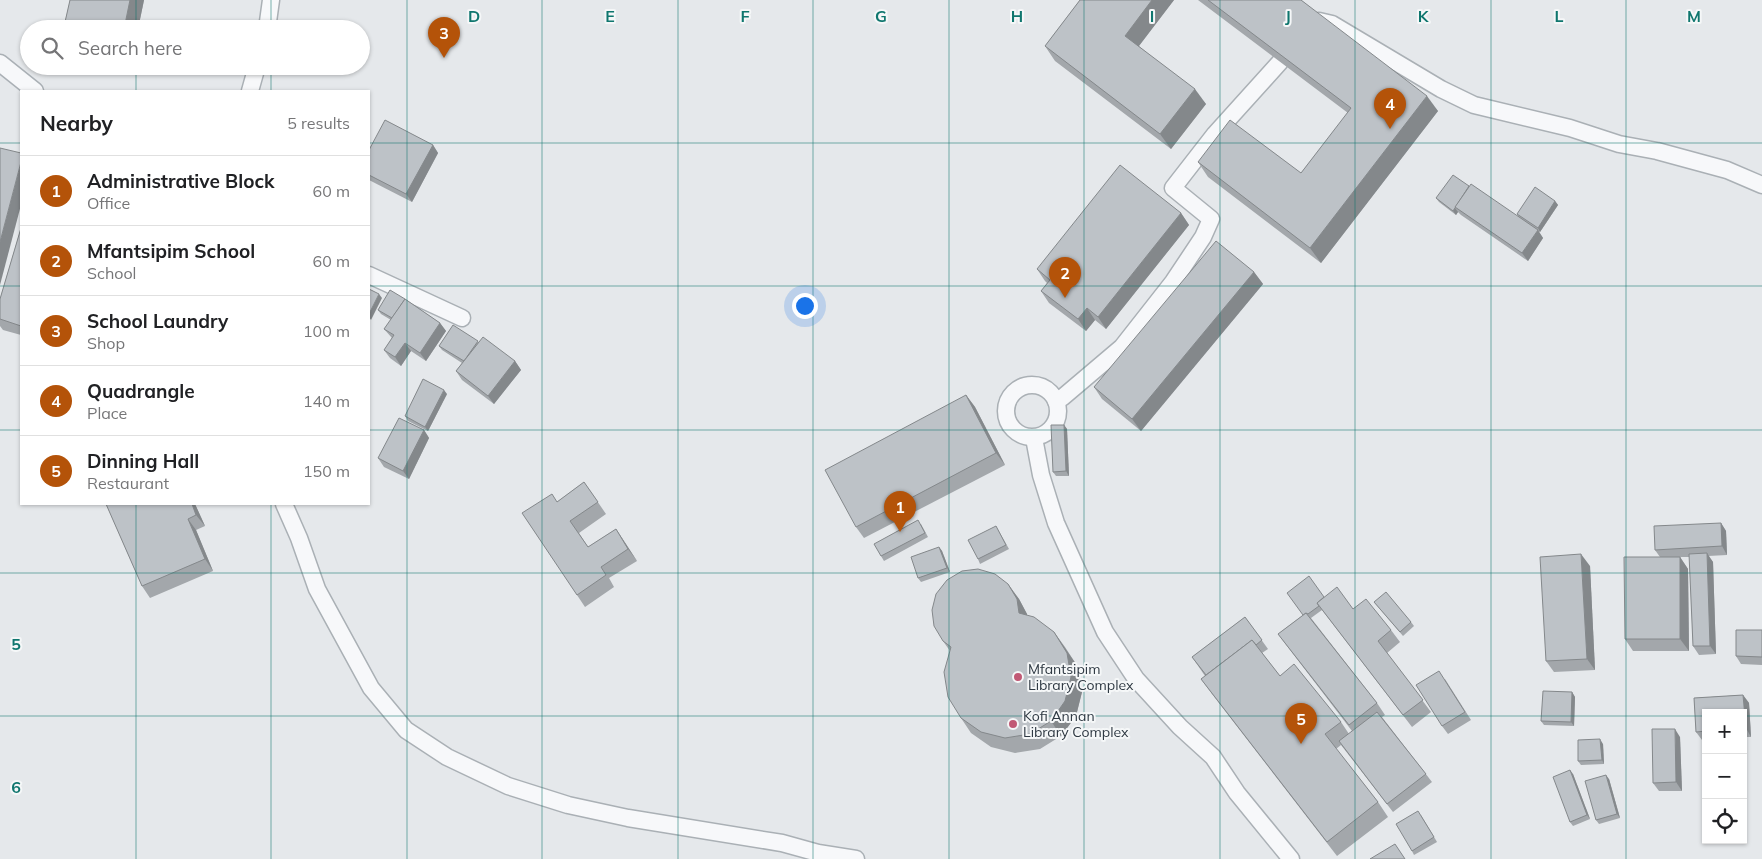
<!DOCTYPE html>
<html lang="en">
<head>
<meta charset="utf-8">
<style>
	:root { --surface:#fff; --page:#f2f2f2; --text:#202124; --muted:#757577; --line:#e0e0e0; --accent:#b45309 }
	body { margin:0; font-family:Mulish,sans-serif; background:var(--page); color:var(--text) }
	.controls { position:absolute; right:15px; bottom:15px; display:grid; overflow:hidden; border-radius:0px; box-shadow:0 1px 4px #0004 }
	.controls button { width:45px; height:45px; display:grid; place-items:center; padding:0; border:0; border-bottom:1px solid var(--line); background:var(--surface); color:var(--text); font:25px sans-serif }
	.you { position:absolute; left:804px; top:305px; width:18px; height:18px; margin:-12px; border:4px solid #fff; border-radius:50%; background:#1a73e8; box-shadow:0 0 0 8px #1a73e833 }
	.badge { display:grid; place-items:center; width:32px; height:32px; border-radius:50%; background:var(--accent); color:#fff; font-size:16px; font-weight:700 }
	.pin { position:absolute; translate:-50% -41px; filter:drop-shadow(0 1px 2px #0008) }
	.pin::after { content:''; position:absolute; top:26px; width:18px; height:15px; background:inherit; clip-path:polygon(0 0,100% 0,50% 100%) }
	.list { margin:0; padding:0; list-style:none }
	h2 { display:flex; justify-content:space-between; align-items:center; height:65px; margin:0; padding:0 20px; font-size:21px }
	h2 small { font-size:16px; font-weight:400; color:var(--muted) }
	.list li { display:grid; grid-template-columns:32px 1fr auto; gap:15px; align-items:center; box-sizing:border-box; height:70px; padding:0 20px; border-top:1px solid var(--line) }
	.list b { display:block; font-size:19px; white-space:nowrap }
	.list p { margin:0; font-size:16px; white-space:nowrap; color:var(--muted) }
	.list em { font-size:16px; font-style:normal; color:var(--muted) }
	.icon { flex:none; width:28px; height:28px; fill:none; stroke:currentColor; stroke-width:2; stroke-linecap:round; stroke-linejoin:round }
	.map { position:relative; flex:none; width:1762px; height:859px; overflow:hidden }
	.search { position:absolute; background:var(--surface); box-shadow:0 1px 4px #0004; left:20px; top:20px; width:350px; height:55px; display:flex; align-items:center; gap:12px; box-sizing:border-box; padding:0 18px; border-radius:28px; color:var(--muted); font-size:19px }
	.panel { position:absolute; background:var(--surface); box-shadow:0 1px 4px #0004; left:20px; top:90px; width:350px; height:415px; border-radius:0px }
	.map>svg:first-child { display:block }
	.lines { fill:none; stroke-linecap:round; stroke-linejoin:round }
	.service-casing { stroke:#aab0b5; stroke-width:19 }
	.service { stroke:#f7f8fa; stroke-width:16 }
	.wall { fill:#a3a7ab }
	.shaded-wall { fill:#84888b }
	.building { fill:#bdc2c7; stroke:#84888b }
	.grid { fill:none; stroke:#0f766e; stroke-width:1; stroke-opacity:0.55 }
	.poi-dot { fill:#c15975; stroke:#f5f7f8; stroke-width:2 }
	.labels { text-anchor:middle; stroke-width:4; stroke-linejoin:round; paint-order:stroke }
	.poi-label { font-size:14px; fill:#2e3842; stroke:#f5f7f8; text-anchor:start }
	.grid-label { font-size:16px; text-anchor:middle; font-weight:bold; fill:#0f766e; stroke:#f5f7f8; stroke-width:4; stroke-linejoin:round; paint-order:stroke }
</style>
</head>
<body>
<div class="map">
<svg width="1762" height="859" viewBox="0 0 1762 859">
	<rect width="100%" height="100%" fill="#e5e8eb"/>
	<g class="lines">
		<g class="service-casing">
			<g id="service">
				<polyline points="1319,21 1332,24 1441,89 1474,105 1570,128 1619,144 1657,151 1727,170 1762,185"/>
				<polyline points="267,29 271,0"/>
				<polyline points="0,63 35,91"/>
				<polyline points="250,91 257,66"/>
				<polyline points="369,275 462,318"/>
				<circle cx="1032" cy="411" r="26"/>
				<polyline points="1056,401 1063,397 1122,347 1173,282 1203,237 1211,219 1173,188 1215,134 1280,62"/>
				<polyline points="1034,438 1041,475 1056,523 1105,632 1136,679 1180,727 1213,757 1237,793 1291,859"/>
				<polyline points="284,504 299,538 317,589 371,688 406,730 447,757 508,786 568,805 628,818 782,843 818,853 856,859"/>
			</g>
		</g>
		<use href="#service" class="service"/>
	</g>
	<g class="wall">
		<polygon points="70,0 144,0 138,29 70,29 65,22"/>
		<polygon points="1080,0 1174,0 1139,46 1206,104 1171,149 1055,61 1045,46"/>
		<polygon points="1198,0 1301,0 1438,111 1321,263 1208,177 1198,162 1301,173 1348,113"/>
		<polygon points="433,145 438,153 412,202 369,180 369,150"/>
		<polygon points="1469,186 1518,217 1517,214 1555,201 1558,205 1540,232 1538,231 1543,238 1528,261 1461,215 1458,212 1456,215 1439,202 1436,198"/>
		<polygon points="1181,213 1189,225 1106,329 1095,320 1086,331 1049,303 1041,291 1047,283 1045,281 1037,269"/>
		<polygon points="21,228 21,335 3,330 0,326 0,299"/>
		<polygon points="1254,272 1263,284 1141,431 1102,399 1094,387"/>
		<polygon points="405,299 440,323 446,331 426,361 411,351 401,366 390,358 384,350 392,338 384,329 391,320 381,314 378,310"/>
		<polygon points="479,342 515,361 521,370 494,404 462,380 456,371 462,363 442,350 439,346"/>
		<polygon points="447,394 428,431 408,421 405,416"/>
		<polygon points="966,395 975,407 1005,465 864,538 856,527"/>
		<polygon points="1064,425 1067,429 1069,476 1056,476 1053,472"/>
		<polygon points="424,430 429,438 409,479 384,467 378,458"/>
		<polygon points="584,482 606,514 579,533 588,547 616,529 637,561 609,578 614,587 585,607 577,595 557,502"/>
		<polygon points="106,504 195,504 205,526 196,530 213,571 150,598 142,586"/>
		<polygon points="1721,523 1726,531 1727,555 1708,556 1713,562 1716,654 1699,655 1693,646 1690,557 1680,557 1688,569 1689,651 1633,651 1625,639 1660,557 1655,550"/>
		<polygon points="921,524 928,537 884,561 881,556"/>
		<polygon points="996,526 1009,549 980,564 978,559"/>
		<polygon points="939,547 942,551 950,572 921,582 918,578"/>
		<polygon points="1590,566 1595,670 1554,672 1546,661"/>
		<polygon points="1008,584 1019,599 1027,614 1027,616 1054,632 1065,647 1078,667 1082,692 1076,716 1061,736 1040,749 1015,753 991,747 971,733 961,718 950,651 943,641"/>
		<polygon points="1324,597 1353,609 1391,630 1400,642 1387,653 1431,712 1412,727 1322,610 1311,618 1377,703 1385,715 1382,717 1432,782 1393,812 1341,745 1336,749 1378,802 1388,817 1337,856 1212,694 1201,679 1205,676 1192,657 1245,617 1268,649 1262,653 1280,676 1341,722 1349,734 1352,731 1287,646 1278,634 1303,615"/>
		<polygon points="1374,602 1411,622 1414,626 1403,636"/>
		<polygon points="1762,630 1762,665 1741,664 1736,656"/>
		<polygon points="1445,679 1471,720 1448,734 1442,726"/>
		<polygon points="1572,692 1575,697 1574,726 1544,725 1541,721"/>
		<polygon points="1743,695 1749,703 1751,737 1743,737 1743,713 1706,713 1706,740 1702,740 1696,732 1694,698"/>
		<polygon points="1680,737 1682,791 1659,791 1653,783"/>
		<polygon points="1603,744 1604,764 1581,765 1578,761"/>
		<polygon points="1573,774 1590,819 1573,826 1570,822"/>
		<polygon points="1609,779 1620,818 1599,824 1596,820"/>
		<polygon points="1421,815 1437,842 1414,855 1412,851"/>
	</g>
	<g class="shaded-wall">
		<polygon points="130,0 144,0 138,29 124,29"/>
		<polygon points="1152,0 1174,0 1135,51 1125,36"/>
		<polygon points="1195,89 1206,104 1171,149 1160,134"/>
		<polygon points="1427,96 1438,111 1321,263 1310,248"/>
		<polygon points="433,145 438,153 412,202 406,194"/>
		<polygon points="21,162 21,205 0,285 0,242"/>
		<polygon points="1555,201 1558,205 1540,232 1538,228"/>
		<polygon points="1455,208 1458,212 1456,215 1453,211"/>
		<polygon points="1181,213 1189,225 1106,329 1098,317"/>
		<polygon points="1538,230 1543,238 1528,261 1522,253"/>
		<polygon points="1254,272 1263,284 1141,431 1132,419"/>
		<polygon points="379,294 382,298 371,320 369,317 369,314"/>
		<polygon points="1087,308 1095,320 1086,331 1078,319"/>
		<polygon points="440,323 446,331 426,361 420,353"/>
		<polygon points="405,343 411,351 401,366 395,357"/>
		<polygon points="515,361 521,370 494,404 488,396"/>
		<polygon points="444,390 447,394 428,431 425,427"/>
		<polygon points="966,395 975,407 1005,465 996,453"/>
		<polygon points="1064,425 1067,429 1069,476 1066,471"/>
		<polygon points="424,430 429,438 409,479 403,471"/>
		<polygon points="192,504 195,504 205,526 196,515"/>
		<polygon points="188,519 196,530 213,571 205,559"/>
		<polygon points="1721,523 1726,531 1727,555 1722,546"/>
		<polygon points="616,529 624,541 637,561 628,549"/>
		<polygon points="939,547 942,551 950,572 947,568"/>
		<polygon points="1707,553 1713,562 1716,654 1710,646"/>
		<polygon points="1581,554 1590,566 1595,670 1587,659"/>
		<polygon points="1680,557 1688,569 1689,651 1680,639"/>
		<polygon points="1008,584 1019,599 1027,614 1029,628 1019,613"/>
		<polygon points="1054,632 1078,667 1082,692 1076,716 1061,736 1051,721"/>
		<polygon points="1572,692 1575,697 1574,726 1571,722"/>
		<polygon points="1743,695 1749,703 1751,737 1746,728"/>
		<polygon points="1675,729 1680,737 1682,791 1676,782"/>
		<polygon points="1600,739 1603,744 1604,764 1602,760"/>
		<polygon points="1570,770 1573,774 1590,819 1587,815"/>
		<polygon points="1606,775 1609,779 1620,818 1617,814"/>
	</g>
	<g class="building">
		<polygon points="70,0 130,0 124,29 95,29 65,22"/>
		<polygon points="1080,0 1152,0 1125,36 1195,89 1160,134 1045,46"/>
		<polygon points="1208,0 1301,0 1427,96 1310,248 1198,162 1230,120 1301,173 1351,108"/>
		<polygon points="385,120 433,145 406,194 369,175 369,150"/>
		<polygon points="0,148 21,153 21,162 0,242"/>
		<polygon points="1120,165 1181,213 1098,317 1087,308 1078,319 1041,291 1050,280 1037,269"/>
		<polygon points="1453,175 1469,186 1453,211 1436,198"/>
		<polygon points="1471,184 1538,230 1522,253 1455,207"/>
		<polygon points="1535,187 1555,201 1538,228 1517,214"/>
		<polygon points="21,228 21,326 0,319 0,299"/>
		<polygon points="1216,241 1254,272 1132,419 1094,387"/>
		<polygon points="369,289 379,294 369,314"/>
		<polygon points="390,290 405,299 392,318 378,310"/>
		<polygon points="405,299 440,323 420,353 405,343 395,357 384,350 394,335 384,329"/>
		<polygon points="453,325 478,341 464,361 439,346"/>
		<polygon points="483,337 515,361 488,396 456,371"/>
		<polygon points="423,379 444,390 425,427 405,416"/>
		<polygon points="966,395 996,453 856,527 825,470"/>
		<polygon points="399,418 424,430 403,471 378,458"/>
		<polygon points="1051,425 1064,425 1066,471 1053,472"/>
		<polygon points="584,482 598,502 570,521 588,547 616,529 628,549 601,567 606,575 577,595 522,513 552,494 557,502"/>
		<polygon points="106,504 192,504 196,515 188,519 205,559 142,586"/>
		<polygon points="918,520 925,533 881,556 874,544"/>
		<polygon points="1721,523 1722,546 1655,550 1654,526"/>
		<polygon points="996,526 1006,545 978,559 968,540"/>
		<polygon points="939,547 947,568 918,578 911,557"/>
		<polygon points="1707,553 1710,646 1693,646 1689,554"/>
		<polygon points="1581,554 1587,659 1546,661 1540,557"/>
		<polygon points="1624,557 1680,557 1680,639 1625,639"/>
		<polygon points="978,569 995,574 1008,584 1017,599 1019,613 1034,617 1054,632 1067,653 1071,677 1065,701 1051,721 1030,734 1005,738 981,732 961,718 948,697 944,672 951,647 943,641 934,626 932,610 936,594 947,580 962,571"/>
		<polygon points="1309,576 1324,597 1317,603 1319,606 1308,614 1306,613 1303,615 1287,593"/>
		<polygon points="1337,587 1353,609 1366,599 1391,630 1378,641 1423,700 1403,715 1317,603"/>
		<polygon points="1386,592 1411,622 1400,632 1374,602"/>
		<polygon points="1306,613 1377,703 1349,725 1278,634"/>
		<polygon points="1245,617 1262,640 1256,645 1252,640 1206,675 1192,657"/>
		<polygon points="1736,630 1762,630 1762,657 1736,656"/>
		<polygon points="1252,640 1280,676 1294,664 1341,722 1325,734 1378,802 1327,842 1201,679"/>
		<polygon points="1439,671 1465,712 1442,726 1416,685"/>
		<polygon points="1543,691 1572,692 1571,722 1541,721"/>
		<polygon points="1743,695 1746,728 1743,729 1743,713 1706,713 1706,731 1696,732 1694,698"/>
		<polygon points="1377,712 1426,774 1387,804 1339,741"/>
		<polygon points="1652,729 1675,729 1676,782 1653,783"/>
		<polygon points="1600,739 1602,760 1578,761 1578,740"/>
		<polygon points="1570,770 1587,815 1570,822 1553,777"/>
		<polygon points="1606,775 1617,814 1596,820 1585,781"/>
		<polygon points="1418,811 1434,837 1412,851 1396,824"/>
		<polygon points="1395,844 1405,859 1370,859"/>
	</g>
	<path class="grid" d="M136,0V29M271,0V29M407,0V859M542,0V859M678,0V859M813,0V859M949,0V859M1084,0V859M1220,0V859M1355,0V859M1491,0V859M1626,0V859M136,66V91M271,66V91M0,143H21M369,143H1762M0,286H21M369,286H1762M0,430H21M369,430H1762M136,504V859M271,504V859M0,573H1762M0,716H1706M1743,716H1762"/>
	<g class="poi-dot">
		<circle cx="1018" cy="677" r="5"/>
		<circle cx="1013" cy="724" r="5"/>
	</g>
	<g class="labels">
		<g class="poi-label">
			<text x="1028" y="674">Mfantsipim<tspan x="1028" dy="16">Library Complex</tspan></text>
			<text x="1023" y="721">Kofi Annan<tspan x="1023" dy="16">Library Complex</tspan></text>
		</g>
	</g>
	<g class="grid-label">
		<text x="474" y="22">D</text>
		<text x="610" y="22">E</text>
		<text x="745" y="22">F</text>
		<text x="881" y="22">G</text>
		<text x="1017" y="22">H</text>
		<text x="1152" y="22">I</text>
		<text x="1288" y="22">J</text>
		<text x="1423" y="22">K</text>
		<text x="1559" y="22">L</text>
		<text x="1694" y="22">M</text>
		<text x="16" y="650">5</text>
		<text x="16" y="793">6</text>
	</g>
</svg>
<div class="controls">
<button>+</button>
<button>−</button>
<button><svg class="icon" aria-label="locate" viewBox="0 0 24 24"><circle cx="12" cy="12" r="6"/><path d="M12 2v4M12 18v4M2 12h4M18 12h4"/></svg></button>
</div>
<div class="you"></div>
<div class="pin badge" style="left:900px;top:532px">1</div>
<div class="pin badge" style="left:1065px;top:298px">2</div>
<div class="pin badge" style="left:444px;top:58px">3</div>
<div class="pin badge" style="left:1390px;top:129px">4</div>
<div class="pin badge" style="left:1301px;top:744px">5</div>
<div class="search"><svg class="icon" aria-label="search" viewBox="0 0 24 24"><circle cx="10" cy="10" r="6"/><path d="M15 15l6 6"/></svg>Search here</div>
<section class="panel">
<h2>Nearby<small>5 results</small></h2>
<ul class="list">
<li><span class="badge">1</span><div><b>Administrative Block</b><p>Office</p></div><em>60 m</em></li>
<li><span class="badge">2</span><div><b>Mfantsipim School</b><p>School</p></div><em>60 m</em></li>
<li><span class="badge">3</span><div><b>School Laundry</b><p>Shop</p></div><em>100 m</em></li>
<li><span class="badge">4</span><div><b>Quadrangle</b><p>Place</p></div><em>140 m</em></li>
<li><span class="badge">5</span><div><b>Dinning Hall</b><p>Restaurant</p></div><em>150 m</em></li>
</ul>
</section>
</div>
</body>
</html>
